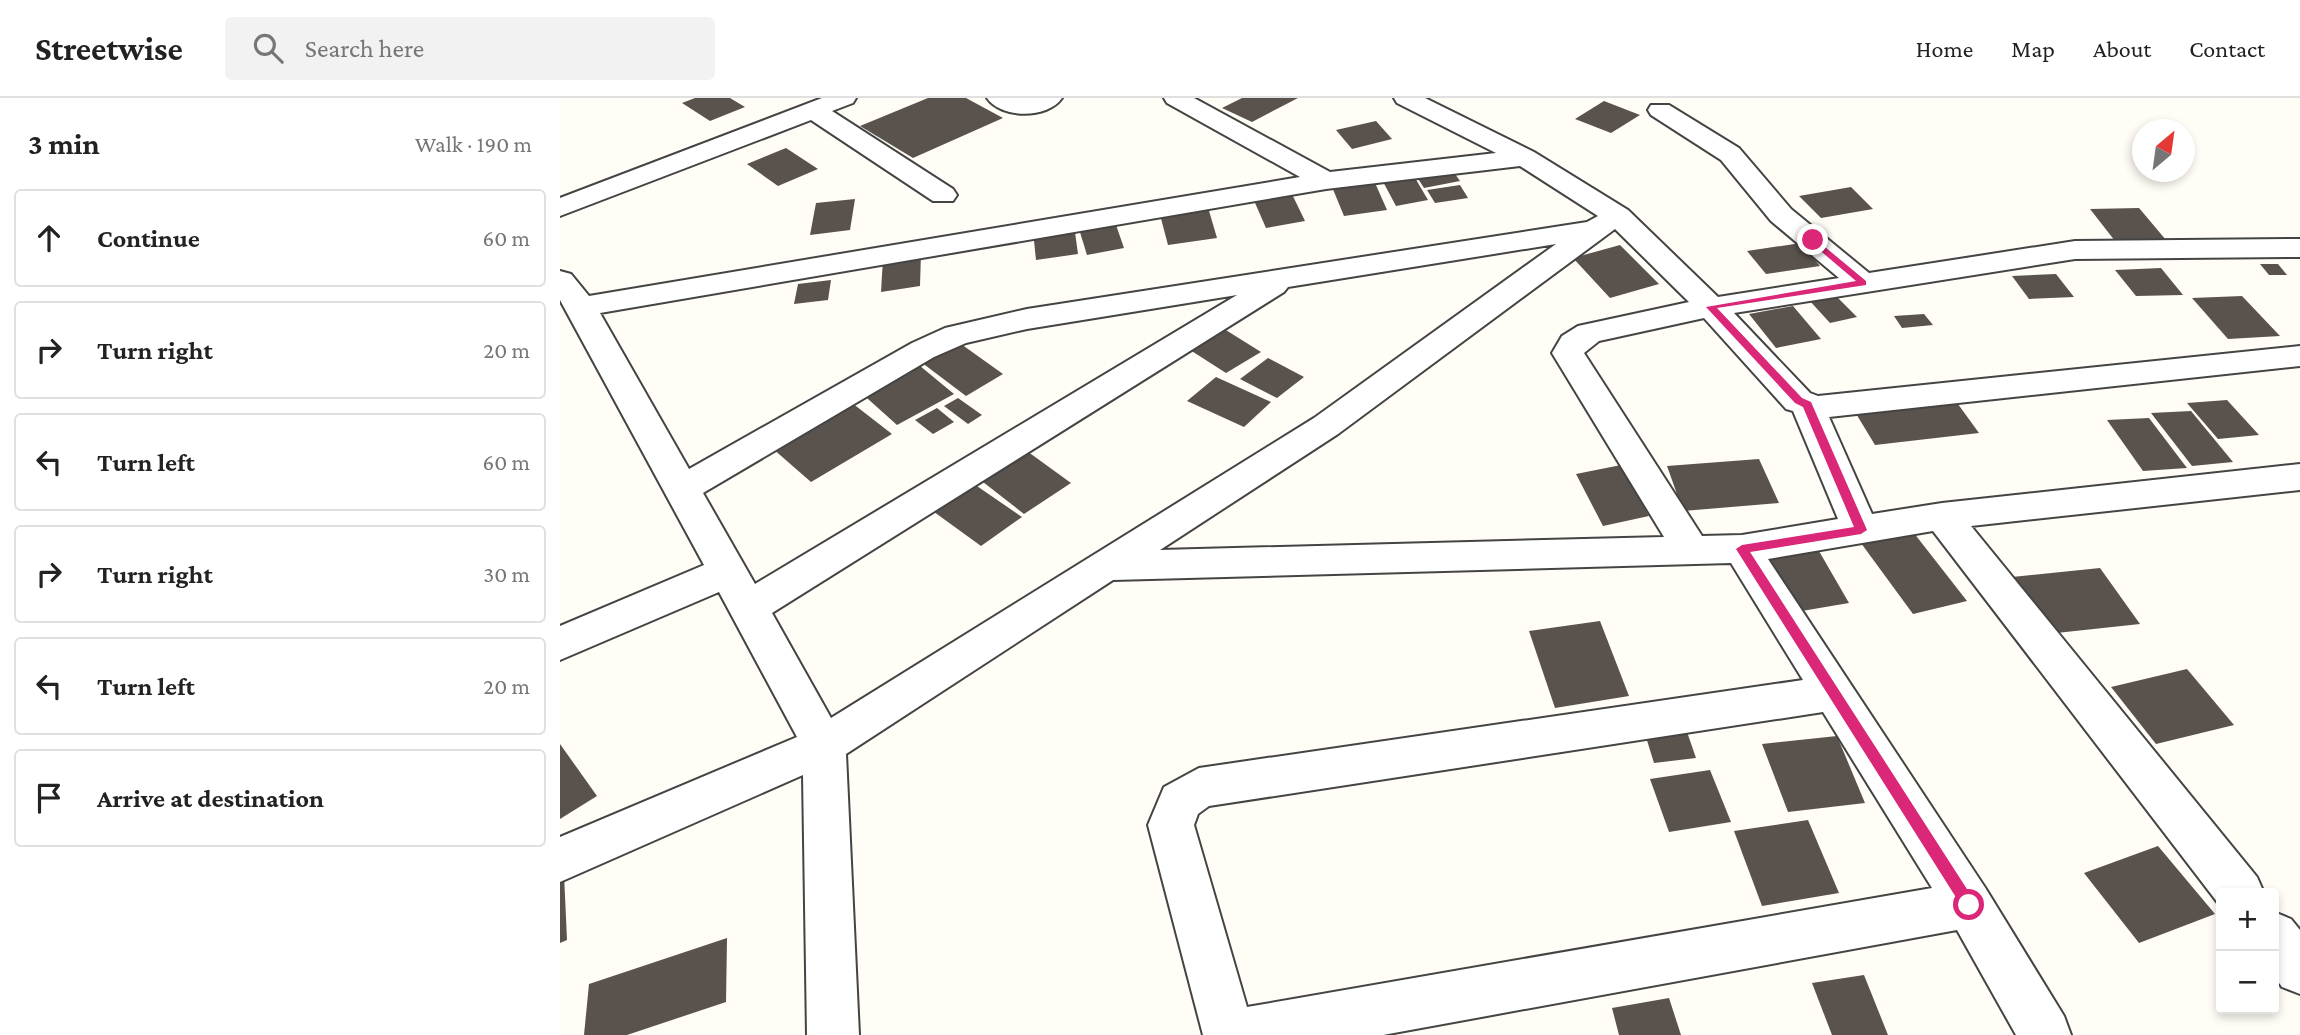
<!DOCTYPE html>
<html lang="en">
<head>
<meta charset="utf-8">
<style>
	:root { --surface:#fff; --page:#f2f2f2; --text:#222; --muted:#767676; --line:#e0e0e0 }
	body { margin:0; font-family:"Crimson Pro",serif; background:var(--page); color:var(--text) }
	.controls { position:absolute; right:21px; bottom:21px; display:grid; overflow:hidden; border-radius:7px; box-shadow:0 4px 10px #0003 }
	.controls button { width:63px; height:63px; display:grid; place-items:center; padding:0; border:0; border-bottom:2px solid var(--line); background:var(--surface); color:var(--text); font:35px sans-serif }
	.compass { position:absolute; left:1572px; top:21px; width:63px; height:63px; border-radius:50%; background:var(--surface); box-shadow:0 4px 10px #0003; rotate:29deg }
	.stop { position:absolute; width:21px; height:21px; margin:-16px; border:5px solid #db2777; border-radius:50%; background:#fff }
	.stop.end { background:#db2777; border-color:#fff; box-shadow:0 2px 7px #0008 }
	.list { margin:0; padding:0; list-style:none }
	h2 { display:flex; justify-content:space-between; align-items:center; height:91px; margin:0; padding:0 28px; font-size:30px }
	h2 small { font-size:23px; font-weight:400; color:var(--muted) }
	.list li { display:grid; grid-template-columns:46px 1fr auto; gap:21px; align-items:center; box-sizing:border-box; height:98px; margin:0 14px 14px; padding:0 14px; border:2px solid var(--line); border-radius:7px }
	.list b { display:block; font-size:26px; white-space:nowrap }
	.list em { font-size:23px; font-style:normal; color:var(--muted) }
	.icon { flex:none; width:38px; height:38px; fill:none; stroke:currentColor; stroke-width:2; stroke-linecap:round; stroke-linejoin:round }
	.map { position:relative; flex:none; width:1740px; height:937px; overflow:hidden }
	header { display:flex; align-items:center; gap:42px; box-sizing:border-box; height:98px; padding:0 35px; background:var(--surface); border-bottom:2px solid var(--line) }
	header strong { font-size:33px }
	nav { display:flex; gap:38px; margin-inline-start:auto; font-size:24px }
	.search { width:490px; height:63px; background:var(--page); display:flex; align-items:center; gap:18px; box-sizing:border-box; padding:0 24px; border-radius:7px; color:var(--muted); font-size:26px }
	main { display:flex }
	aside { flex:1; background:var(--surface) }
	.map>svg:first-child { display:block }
	.building { fill:#5a524d }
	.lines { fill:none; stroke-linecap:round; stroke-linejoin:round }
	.minor-casing { stroke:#444; stroke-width:4 }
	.minor { fill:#fff; fill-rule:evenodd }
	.route { fill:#db2777 }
</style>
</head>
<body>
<header>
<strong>Streetwise</strong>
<div class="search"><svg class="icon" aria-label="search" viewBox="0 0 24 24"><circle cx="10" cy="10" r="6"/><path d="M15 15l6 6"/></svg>Search here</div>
<nav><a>Home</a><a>Map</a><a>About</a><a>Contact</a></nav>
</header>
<main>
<aside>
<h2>3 min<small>Walk · 190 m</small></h2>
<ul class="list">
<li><svg class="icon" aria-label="ahead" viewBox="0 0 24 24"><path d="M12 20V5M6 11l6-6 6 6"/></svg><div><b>Continue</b></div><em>60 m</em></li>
<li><svg class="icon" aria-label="right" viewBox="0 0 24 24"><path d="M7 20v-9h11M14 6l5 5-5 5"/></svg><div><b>Turn right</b></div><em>20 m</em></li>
<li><svg class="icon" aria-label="left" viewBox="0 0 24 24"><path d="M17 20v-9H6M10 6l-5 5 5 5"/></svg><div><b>Turn left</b></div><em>60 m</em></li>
<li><svg class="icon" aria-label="right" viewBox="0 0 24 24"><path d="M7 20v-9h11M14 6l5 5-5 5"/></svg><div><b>Turn right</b></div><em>30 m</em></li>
<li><svg class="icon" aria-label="left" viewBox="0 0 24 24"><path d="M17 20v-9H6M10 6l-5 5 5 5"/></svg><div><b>Turn left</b></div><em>20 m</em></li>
<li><svg class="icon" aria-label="arrive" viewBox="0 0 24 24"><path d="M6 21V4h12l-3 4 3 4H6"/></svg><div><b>Arrive at destination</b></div></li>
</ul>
</aside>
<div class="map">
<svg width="1740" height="937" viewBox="0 0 1740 937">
	<rect width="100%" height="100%" fill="#fffdf5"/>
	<g class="building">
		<polygon points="135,0 170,0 185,9 150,23 122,5"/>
		<polygon points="368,0 406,0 443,20 353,60 300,28"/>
		<polygon points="682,0 738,0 692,24 662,10"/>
		<polygon points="1044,3 1080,17 1051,35 1015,21"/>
		<polygon points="816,23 832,41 792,51 776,32"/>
		<polygon points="226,50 258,71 218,88 187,66"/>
		<polygon points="890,69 900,83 864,90 855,76"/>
		<polygon points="851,73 868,102 836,108 820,78"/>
		<polygon points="812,78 827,112 784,118 770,84"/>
		<polygon points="900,87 908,100 875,105 867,92"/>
		<polygon points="1291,89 1313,111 1261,120 1239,98"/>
		<polygon points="730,92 745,123 706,130 692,98"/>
		<polygon points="295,101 290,132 250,137 256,105"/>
		<polygon points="647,106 657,140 608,147 599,113"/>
		<polygon points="1579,110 1606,142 1555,143 1530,111"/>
		<polygon points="555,124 564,150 527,157 519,131"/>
		<polygon points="514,127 518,156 476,162 473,133"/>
		<polygon points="1241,145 1260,168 1206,176 1187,153"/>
		<polygon points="1060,147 1099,186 1050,200 1013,160"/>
		<polygon points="361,154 360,188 321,194 323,160"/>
		<polygon points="1700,166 1718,166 1727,177 1709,177"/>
		<polygon points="1601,170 1623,197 1576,198 1555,172"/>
		<polygon points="1496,176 1514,199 1469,201 1452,178"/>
		<polygon points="271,182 268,202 234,206 238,186"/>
		<polygon points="1275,197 1297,219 1270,225 1249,202"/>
		<polygon points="1682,198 1720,238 1668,241 1632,200"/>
		<polygon points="1233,208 1261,241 1216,250 1189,216"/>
		<polygon points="1364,216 1373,227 1342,230 1334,218"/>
		<polygon points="661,229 701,254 666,275 627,250"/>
		<polygon points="394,241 443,276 406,298 357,261"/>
		<polygon points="708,260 744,279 717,300 680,281"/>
		<polygon points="354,263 394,296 337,327 298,292"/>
		<polygon points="656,279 711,304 684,329 627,303"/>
		<polygon points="398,300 422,317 408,326 384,308"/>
		<polygon points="1395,302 1419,335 1315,347 1295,314"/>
		<polygon points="1667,302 1699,337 1658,341 1627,305"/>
		<polygon points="292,305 332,336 251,384 212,350"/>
		<polygon points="377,310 394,324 373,336 355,322"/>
		<polygon points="1631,313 1673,364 1632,368 1591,315"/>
		<polygon points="1589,320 1627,370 1583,373 1547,322"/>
		<polygon points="460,348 511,385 464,416 414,377"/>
		<polygon points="1199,361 1219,405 1123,413 1107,368"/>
		<polygon points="1061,367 1089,418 1043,428 1016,376"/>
		<polygon points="411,384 462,419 421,448 370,411"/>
		<polygon points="1350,430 1407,503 1353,516 1298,441"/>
		<polygon points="1252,441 1289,505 1230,515 1195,450"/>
		<polygon points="1540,470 1580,526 1487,536 1452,479"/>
		<polygon points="1040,523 1069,598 995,610 969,533"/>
		<polygon points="1627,571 1674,627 1596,646 1551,589"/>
		<polygon points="1126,631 1136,660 1094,665 1085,636"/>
		<polygon points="1277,638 1305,705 1228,714 1202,646"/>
		<polygon points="0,646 37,698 0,721"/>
		<polygon points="1150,672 1171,724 1109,734 1090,681"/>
		<polygon points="1248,722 1279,795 1202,808 1174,733"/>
		<polygon points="1598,748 1655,816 1579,845 1524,775"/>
		<polygon points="4,776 7,842 0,845 0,778"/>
		<polygon points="167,840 166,904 67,937 24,937 29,886"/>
		<polygon points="1304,877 1328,937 1272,937 1252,885"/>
		<polygon points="1109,900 1121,937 1059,937 1052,910"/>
	</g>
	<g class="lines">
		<g class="minor-casing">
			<g id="minor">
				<polygon points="262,0 296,0 293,5 272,13 393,91 397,97 393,103 373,103 251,22 0,118 0,100"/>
				<path d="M427,0H502C488,21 441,21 427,0Z"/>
				<path d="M604,0H634L770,74L936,55L837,5L834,0H865L974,54L1068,112L1158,199L1279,180L1211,123L1161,62L1091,17L1088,12L1091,7H1109L1179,50L1231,111L1309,175L1515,143L1740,141V159L1515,161L1174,215L1250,295L1258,298L1740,248V268L1269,319L1312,416L1382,405L1740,366V392L1411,428L1697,779L1704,795H1661V809L1373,433L1208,461L1426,791L1504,918L1511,937H1456L1397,832L823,937H643L588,727L604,689L639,670L1243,582L1171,465L553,482L286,656L299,937H247L243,677L0,784V739L237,639L159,494L0,562V528L144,467L0,202V173L11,176L29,198L740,79L607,5ZM960,68L1038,118L1027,124L467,211L385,230L352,245L129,371L40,215L766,91ZM1055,131L1129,204L1018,228L1002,238L992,255L1104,439L600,452L778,336ZM996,146L754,320L271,620L212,515L724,194L728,189ZM677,197L195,486L143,395L374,259L406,245L467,231ZM1144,220L1226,311L1233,313L1278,421L1182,437L1142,438L1024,255L1039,243ZM1263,614L1372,790L687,909L634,727L638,716L649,708Z"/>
				<polygon points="1714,814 1731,821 1740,832 1740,896 1722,889 1714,878"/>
			</g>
		</g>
		<use href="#minor" class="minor"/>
	</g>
	<polygon class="route" points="1253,139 1306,183 1306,187 1157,210 1242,300 1251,304 1307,432 1301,436 1190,454 1414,802 1416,807 1409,814 1404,812 1176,451 1182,447 1294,429 1243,309 1235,305 1146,209 1296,183 1250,144"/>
</svg>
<div class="controls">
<button>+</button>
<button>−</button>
</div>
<svg class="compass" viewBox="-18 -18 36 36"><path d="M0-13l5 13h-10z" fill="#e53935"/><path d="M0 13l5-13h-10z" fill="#767676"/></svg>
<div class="stop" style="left:1409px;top:807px"></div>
<div class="stop end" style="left:1253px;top:142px"></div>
</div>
</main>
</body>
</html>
